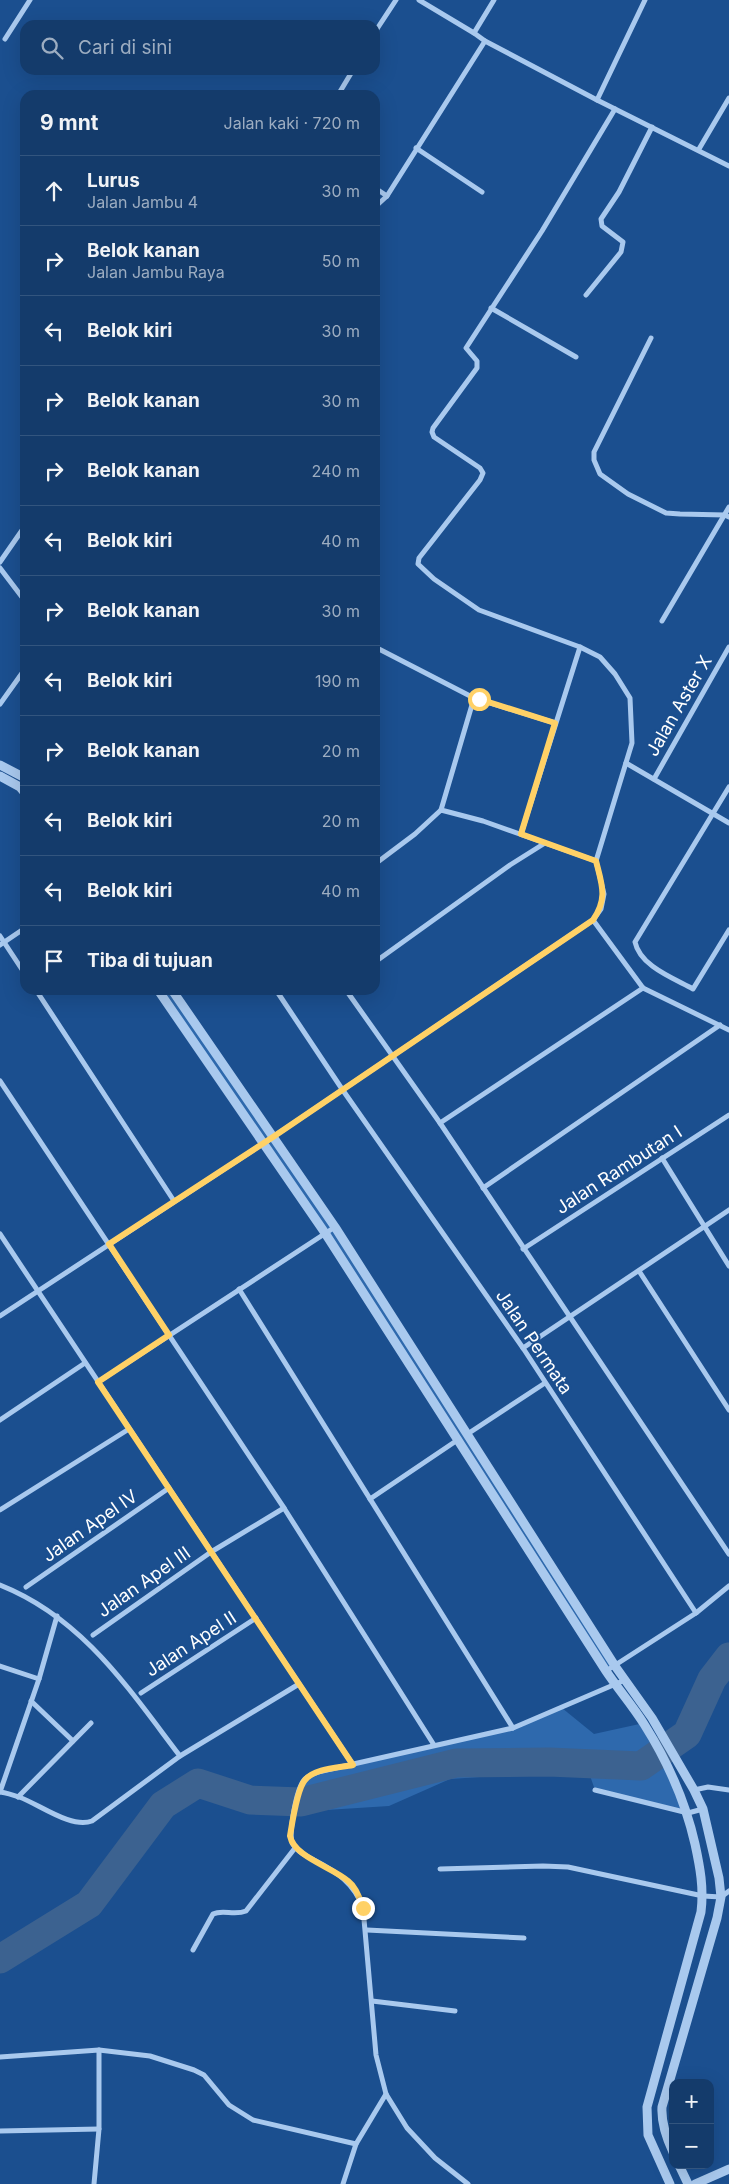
<!DOCTYPE html>
<html lang="id">
<head>
<meta charset="utf-8">
<style>
	:root { --surface:#143b6b; --page:#1d4271; --text:#f1f3f6; --muted:#9dadc1; --line:#33557e }
	body { margin:0; font-family:Inter,sans-serif; background:var(--page); color:var(--text) }
	.controls { position:absolute; right:15px; bottom:15px; display:grid; overflow:hidden; border-radius:10px; box-shadow:0 5px 20px #0002 }
	.controls button { width:45px; height:45px; display:grid; place-items:center; padding:0; border:0; border-bottom:1px solid var(--line); background:var(--surface); color:var(--text); font:25px sans-serif }
	.stop { position:absolute; width:15px; height:15px; margin:-11px; border:4px solid #ffd166; border-radius:50%; background:#fff }
	.stop.end { background:#ffd166; border-color:#fff; box-shadow:0 1px 5px #0008 }
	.list { margin:0; padding:0; list-style:none }
	h2 { display:flex; justify-content:space-between; align-items:center; height:65px; margin:0; padding:0 20px; font-size:21px }
	h2 small { font-size:16px; font-weight:400; color:var(--muted) }
	.list li { display:grid; grid-template-columns:32px 1fr auto; gap:15px; align-items:center; box-sizing:border-box; height:70px; padding:0 20px; border-top:1px solid var(--line) }
	.list b { display:block; font-size:19px; white-space:nowrap }
	.list p { margin:0; font-size:16px; white-space:nowrap; color:var(--muted) }
	.list em { font-size:16px; font-style:normal; color:var(--muted) }
	.icon { flex:none; width:28px; height:28px; fill:none; stroke:currentColor; stroke-width:2; stroke-linecap:round; stroke-linejoin:round }
	.map { position:relative; flex:none; width:729px; height:2184px; overflow:hidden }
	.search { position:absolute; background:var(--surface); box-shadow:0 5px 20px #0002; left:20px; top:20px; width:360px; height:55px; display:flex; align-items:center; gap:12px; box-sizing:border-box; padding:0 18px; border-radius:15px; color:var(--muted); font-size:19px }
	.panel { position:absolute; background:var(--surface); box-shadow:0 5px 20px #0002; left:20px; top:90px; width:360px; height:905px; border-radius:15px }
	.map>svg:first-child { display:block }
	.grass { fill:#2e69ad }
	.lines { fill:none; stroke-linecap:round; stroke-linejoin:round }
	.river { stroke:#3c6290; stroke-width:29 }
	.minor { stroke:#a9c9ee; stroke-width:5 }
	.tertiary { stroke:#a9c9ee; stroke-width:9 }
	.route { stroke:#ffd166; stroke-width:6 }
	.labels { text-anchor:middle; stroke-width:4; stroke-linejoin:round; paint-order:stroke }
	.street-label { font-size:18px; fill:#fff; stroke:#1b4f8f }
</style>
</head>
<body>
<div class="map">
<svg width="729" height="2184" viewBox="0 0 729 2184">
	<rect width="100%" height="100%" fill="#1b4f8f"/>
	<g class="grass">
		<polygon points="158,990 172,990 273,1137 615,1666 606,1671 325,1233"/>
		<polygon points="562,1708 594,1734 644,1723 688,1813 595,1790 588,1770 450,1779 389,1806 295,1812 301,1787 312,1774 513,1728"/>
	</g>
	<g class="lines">
		<polyline class="river" points="0,1959 89,1904 163,1805 198,1783 250,1800 301,1802 456,1763 549,1762 641,1766 687,1734 712,1679 729,1657"/>
		<g class="minor">
			<polyline points="419,0 474,33 494,0"/>
			<polyline points="375,32 396,0"/>
			<polyline points="474,33 485,41 597,100 729,166"/>
			<polyline points="5,39 30,0"/>
			<polyline points="338,95 353,70"/>
			<polyline points="597,100 645,0"/>
			<polyline points="615,109 542,231 466,348 477,361 477,368 433,428 432,432 434,437 480,468 483,473 480,480 419,558 418,564 434,579 479,610 580,647 600,657 615,674 630,698 632,743 596,861 604,894 601,909 593,920 643,988 729,1030"/>
			<polyline points="416,148 482,192"/>
			<polyline points="699,149 729,98"/>
			<polyline points="375,188 387,196 485,41"/>
			<polyline points="375,207 387,196"/>
			<polyline points="586,295 621,252 623,242 602,226 601,219 619,192 652,127"/>
			<polyline points="491,308 576,357"/>
			<polyline points="651,338 594,452 594,460 600,474 628,494 666,513 680,514 725,515 729,517"/>
			<polyline points="0,562 25,526"/>
			<polyline points="0,568 25,601"/>
			<polyline points="662,621 729,507"/>
			<polyline points="375,647 474,698 555,723"/>
			<polyline points="0,704 25,669"/>
			<polyline points="626,763 729,823"/>
			<polyline points="654,779 729,647"/>
			<path d="M729,787L635,942C640,966 673,978 693,989L729,930"/>
			<polyline points="441,810 474,698"/>
			<polyline points="521,834 580,647"/>
			<polyline points="375,864 415,834 441,810 483,821 596,861"/>
			<polyline points="0,936 25,974"/>
			<polyline points="0,945 25,928"/>
			<polyline points="375,962 510,865 545,843"/>
			<polyline points="36,990 174,1201"/>
			<polyline points="276,990 342,1089 523,1348 696,1613"/>
			<polyline points="346,990 440,1123 729,1554"/>
			<polyline points="0,1081 284,1508"/>
			<polyline points="440,1123 643,988"/>
			<polyline points="662,1158 729,1266"/>
			<polyline points="483,1188 720,1025"/>
			<polyline points="0,1234 353,1765"/>
			<polyline points="523,1249 729,1115"/>
			<polyline points="639,1271 729,1410"/>
			<polyline points="239,1289 513,1728"/>
			<polyline points="0,1316 273,1137 593,920"/>
			<polyline points="523,1348 729,1210"/>
			<polyline points="98,1382 335,1227"/>
			<polyline points="0,1420 85,1363"/>
			<polyline points="466,1435 545,1383"/>
			<polyline points="370,1499 459,1439"/>
			<polyline points="0,1510 129,1429"/>
			<path d="M0,1585C83,1618 128,1688 180,1756"/>
			<polyline points="26,1587 169,1488"/>
			<polyline points="93,1635 211,1552 284,1508 434,1745"/>
			<polyline points="0,1666 39,1679"/>
			<polyline points="606,1671 696,1613 729,1586"/>
			<polyline points="141,1693 256,1618"/>
			<polyline points="31,1701 73,1741"/>
			<polyline points="595,1790 688,1813 703,1809"/>
			<polyline points="694,1790 708,1787 729,1790"/>
			<path d="M0,1792C6,1793 13,1795 19,1797C39,1804 71,1829 92,1821L180,1756L299,1684"/>
			<polyline points="0,1792 39,1679 57,1616"/>
			<polyline points="18,1797 91,1723"/>
			<polyline points="440,1869 543,1866 568,1867 703,1896 721,1897 729,1891"/>
			<polyline points="367,1930 524,1938"/>
			<path d="M193,1950L213,1914C223,1909 234,1916 246,1911L295,1848"/>
			<polyline points="372,2001 455,2011"/>
			<polyline points="0,2057 99,2050 150,2056 194,2070 204,2075 229,2105 253,2120 356,2144 386,2094"/>
			<polyline points="0,2131 99,2129"/>
			<polyline points="94,2184 99,2129 99,2050"/>
			<polyline points="343,2184 356,2144"/>
			<path d="M468,2184L435,2158L407,2128L386,2094L376,2055L363,1908C354,1883 337,1872 314,1860C305,1855 297,1852 292,1843C289,1831 296,1790 304,1780C307,1776 314,1774 318,1772L513,1728L625,1680"/>
		</g>
		<g class="tertiary">
			<polyline points="0,765 25,778"/>
			<polyline points="0,776 20,787 25,793"/>
			<path d="M158,990L325,1233L606,1671C618,1689 633,1706 644,1724C668,1762 685,1800 695,1844C700,1867 704,1888 701,1912L647,2107L648,2135L670,2184"/>
			<path d="M172,990L335,1227L615,1666L652,1718L694,1790L703,1809L719,1878L721,1897L717,1918L662,2107C661,2123 666,2137 673,2152"/>
			<polyline points="679,2165 688,2184"/>
			<polyline points="695,2184 729,2169"/>
		</g>
	</g>
	<g class="lines">
		<path class="route" d="M363,1908C360,1898 356,1887 348,1881C332,1867 294,1857 290,1836C292,1824 297,1789 305,1780C315,1768 339,1768 353,1765L98,1382L169,1335L109,1244L273,1137L593,920C608,898 602,885 596,861L521,834L555,723L479,699"/>
	</g>
	<g class="labels">
		<g class="street-label">
			<text transform="translate(679 706) rotate(-60)" y="6">Jalan Aster X</text>
			<text transform="translate(619 1170) rotate(-33)" y="6">Jalan Rambutan I</text>
			<text transform="translate(534 1342) rotate(56)" y="6">Jalan Permata</text>
			<text transform="translate(90 1526) rotate(-35)" y="6">Jalan Apel IV</text>
			<text transform="translate(144 1582) rotate(-35)" y="6">Jalan Apel III</text>
			<text transform="translate(191 1644) rotate(-33)" y="6">Jalan Apel II</text>
		</g>
	</g>
</svg>
<div class="controls">
<button>+</button>
<button>−</button>
</div>
<div class="stop" style="left:479px;top:699px"></div>
<div class="stop end" style="left:363px;top:1908px"></div>
<div class="search"><svg class="icon" aria-label="search" viewBox="0 0 24 24"><circle cx="10" cy="10" r="6"/><path d="M15 15l6 6"/></svg>Cari di sini</div>
<section class="panel">
<h2>9 mnt<small>Jalan kaki · 720 m</small></h2>
<ul class="list">
<li><svg class="icon" aria-label="ahead" viewBox="0 0 24 24"><path d="M12 20V5M6 11l6-6 6 6"/></svg><div><b>Lurus</b><p>Jalan Jambu 4</p></div><em>30 m</em></li>
<li><svg class="icon" aria-label="right" viewBox="0 0 24 24"><path d="M7 20v-9h11M14 6l5 5-5 5"/></svg><div><b>Belok kanan</b><p>Jalan Jambu Raya</p></div><em>50 m</em></li>
<li><svg class="icon" aria-label="left" viewBox="0 0 24 24"><path d="M17 20v-9H6M10 6l-5 5 5 5"/></svg><div><b>Belok kiri</b></div><em>30 m</em></li>
<li><svg class="icon" aria-label="right" viewBox="0 0 24 24"><path d="M7 20v-9h11M14 6l5 5-5 5"/></svg><div><b>Belok kanan</b></div><em>30 m</em></li>
<li><svg class="icon" aria-label="right" viewBox="0 0 24 24"><path d="M7 20v-9h11M14 6l5 5-5 5"/></svg><div><b>Belok kanan</b></div><em>240 m</em></li>
<li><svg class="icon" aria-label="left" viewBox="0 0 24 24"><path d="M17 20v-9H6M10 6l-5 5 5 5"/></svg><div><b>Belok kiri</b></div><em>40 m</em></li>
<li><svg class="icon" aria-label="right" viewBox="0 0 24 24"><path d="M7 20v-9h11M14 6l5 5-5 5"/></svg><div><b>Belok kanan</b></div><em>30 m</em></li>
<li><svg class="icon" aria-label="left" viewBox="0 0 24 24"><path d="M17 20v-9H6M10 6l-5 5 5 5"/></svg><div><b>Belok kiri</b></div><em>190 m</em></li>
<li><svg class="icon" aria-label="right" viewBox="0 0 24 24"><path d="M7 20v-9h11M14 6l5 5-5 5"/></svg><div><b>Belok kanan</b></div><em>20 m</em></li>
<li><svg class="icon" aria-label="left" viewBox="0 0 24 24"><path d="M17 20v-9H6M10 6l-5 5 5 5"/></svg><div><b>Belok kiri</b></div><em>20 m</em></li>
<li><svg class="icon" aria-label="left" viewBox="0 0 24 24"><path d="M17 20v-9H6M10 6l-5 5 5 5"/></svg><div><b>Belok kiri</b></div><em>40 m</em></li>
<li><svg class="icon" aria-label="arrive" viewBox="0 0 24 24"><path d="M6 21V4h12l-3 4 3 4H6"/></svg><div><b>Tiba di tujuan</b></div></li>
</ul>
</section>
</div>
</body>
</html>
